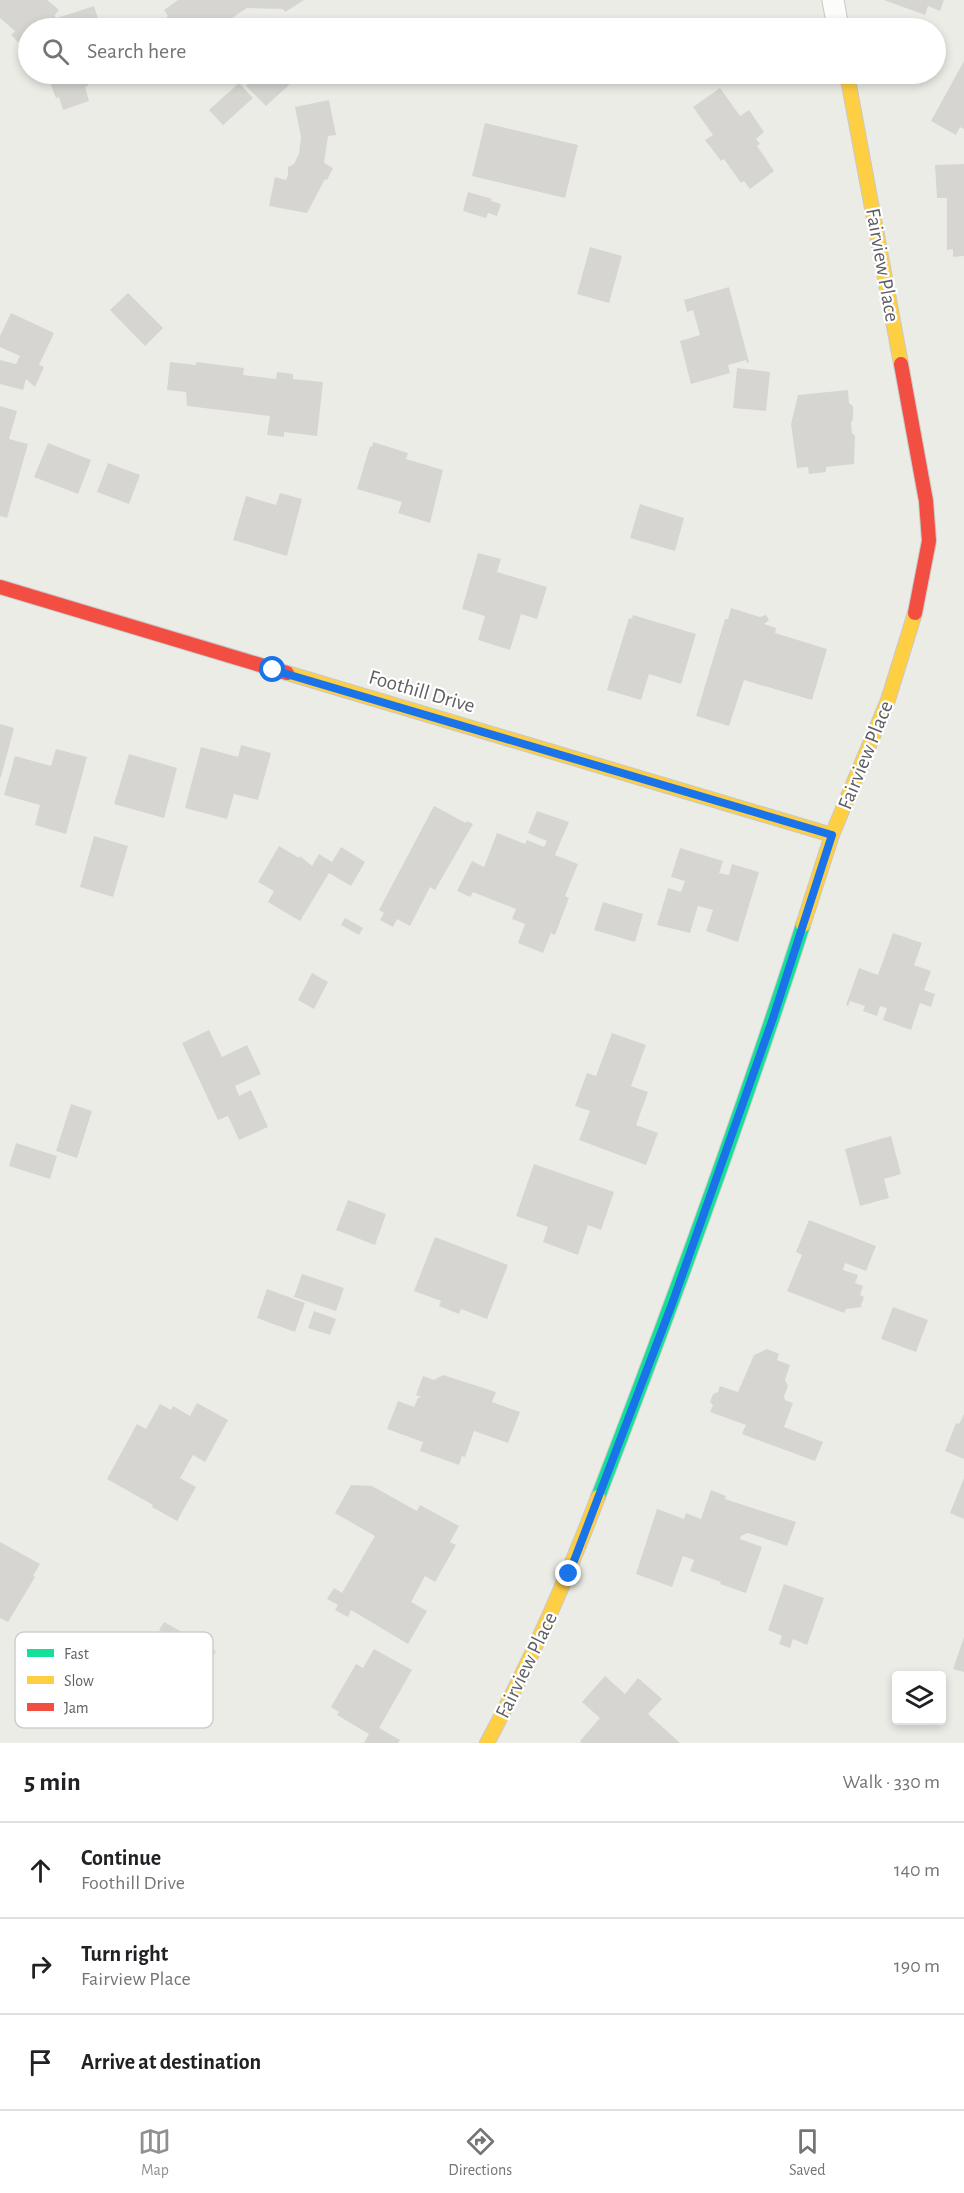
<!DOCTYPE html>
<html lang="en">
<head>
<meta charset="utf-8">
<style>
	:root { --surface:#fff; --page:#f2f2f2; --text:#202124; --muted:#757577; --line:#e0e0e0; --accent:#8f9092 }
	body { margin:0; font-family:"Alegreya Sans",sans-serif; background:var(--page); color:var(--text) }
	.controls { position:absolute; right:18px; bottom:18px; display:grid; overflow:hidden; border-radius:6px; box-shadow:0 3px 9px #0003 }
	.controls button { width:54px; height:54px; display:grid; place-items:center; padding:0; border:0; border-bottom:2px solid var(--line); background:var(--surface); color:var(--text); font:30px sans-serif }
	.stop { position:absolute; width:18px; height:18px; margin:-14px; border:4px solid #1a73e8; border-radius:50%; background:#fff }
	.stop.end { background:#1a73e8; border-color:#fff; box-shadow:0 2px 6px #0008 }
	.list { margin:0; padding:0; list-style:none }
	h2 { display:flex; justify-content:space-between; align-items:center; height:78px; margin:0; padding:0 24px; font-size:26px }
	h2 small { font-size:20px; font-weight:400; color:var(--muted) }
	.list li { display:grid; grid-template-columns:39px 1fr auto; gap:18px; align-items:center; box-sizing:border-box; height:96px; padding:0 24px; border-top:2px solid var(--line) }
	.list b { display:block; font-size:22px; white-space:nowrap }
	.list p { margin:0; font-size:20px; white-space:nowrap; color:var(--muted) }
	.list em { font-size:20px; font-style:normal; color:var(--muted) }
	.icon { flex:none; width:33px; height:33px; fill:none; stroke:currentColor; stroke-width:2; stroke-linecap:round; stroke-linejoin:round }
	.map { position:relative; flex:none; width:964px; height:1743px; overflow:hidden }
	.search { position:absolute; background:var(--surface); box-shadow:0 3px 9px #0003; left:18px; right:18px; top:18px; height:66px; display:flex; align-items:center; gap:15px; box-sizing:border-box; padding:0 21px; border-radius:33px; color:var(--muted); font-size:22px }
	.sheet { height:366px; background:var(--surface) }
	nav { display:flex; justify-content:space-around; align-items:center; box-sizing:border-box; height:84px; border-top:2px solid var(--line); background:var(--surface); font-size:16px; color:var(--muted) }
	nav a { display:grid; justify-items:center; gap:3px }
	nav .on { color:var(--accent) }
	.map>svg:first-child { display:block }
	.building { fill:#d6d5d2 }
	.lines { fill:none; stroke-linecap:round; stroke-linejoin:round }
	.street-casing { stroke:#c8c8c7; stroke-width:23 }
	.fast-casing { stroke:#c8c9c9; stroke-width:16 }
	.slow-casing { stroke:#c8c9c9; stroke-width:16 }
	.jam-casing { stroke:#c8c9c9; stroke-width:16 }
	.street { stroke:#fcfcfb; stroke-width:21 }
	.fast { stroke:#16e098; stroke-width:14 }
	.slow { stroke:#ffcf43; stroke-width:14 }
	.jam { stroke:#f24e42; stroke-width:14 }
	.route { stroke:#1a73e8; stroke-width:8 }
	.labels { text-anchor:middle; stroke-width:4.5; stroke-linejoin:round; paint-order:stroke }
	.street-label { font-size:21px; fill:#5d5f64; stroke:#fff }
	.key { fill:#fff; stroke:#cecfd0; stroke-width:1.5 }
	.key-label { font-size:16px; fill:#5d5f64 }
</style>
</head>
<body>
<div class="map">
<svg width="964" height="1743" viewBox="0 0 964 1743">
	<rect width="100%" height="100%" fill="#ecece7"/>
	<g class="building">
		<polygon points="0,0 47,0 59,10 54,16 57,18 94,6 101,28 28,28 28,42 22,37 18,42 11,35 15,31 0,18"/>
		<polygon points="178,0 304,0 285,12 283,9 247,8 217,28 173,28 166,18 168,16 164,10"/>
		<polygon points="884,0 944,0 940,11 928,6 925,15"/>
		<polygon points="964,61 964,129 960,127 956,135 931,121"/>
		<polygon points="47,74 84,74 88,86 85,87 89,101 63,110 59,97 56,98"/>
		<polygon points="259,74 301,74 266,106 246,86"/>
		<polygon points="239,83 253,98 223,125 209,110"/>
		<polygon points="720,88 740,116 749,110 764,132 756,139 760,144 757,146 774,171 750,189 744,181 741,183 724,159 721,161 705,140 713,135 693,107"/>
		<polygon points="329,100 336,135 328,136 324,163 333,168 327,180 325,179 307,213 269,206 275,177 286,180 288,175 288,167 294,164 299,154 301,137 295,107"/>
		<polygon points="485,123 578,145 565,198 472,176"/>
		<polygon points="964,164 964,256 953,257 953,249 947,250 947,198 937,198 935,165"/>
		<polygon points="468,192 492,199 491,201 501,204 497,216 488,213 486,218 463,211"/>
		<polygon points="590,247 622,256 609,303 577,294"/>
		<polygon points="729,287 749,362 747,363 746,360 728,365 730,373 691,384 680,341 700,335 693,310 687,312 684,300"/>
		<polygon points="128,293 163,328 145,346 110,310"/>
		<polygon points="11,313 54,333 39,365 44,367 35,387 26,379 23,390 0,384 0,360 16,364 20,356 0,347 0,336"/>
		<polygon points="170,362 196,365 196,362 244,368 243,375 276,379 277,372 293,374 293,379 323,382 317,436 284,432 284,437 267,435 270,416 187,406 186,392 167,390"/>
		<polygon points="737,368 770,372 766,411 733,408"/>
		<polygon points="848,390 849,403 853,406 853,419 851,423 852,433 855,436 854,464 826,467 826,472 809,474 808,467 797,468 791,424 798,395"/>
		<polygon points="0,406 17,411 9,439 28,444 7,518 0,516"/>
		<polygon points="373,442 408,453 406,459 443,470 430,523 398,513 402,502 357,489 370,446 372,447"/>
		<polygon points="48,443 91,460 78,494 34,477"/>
		<polygon points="108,463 140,475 129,504 97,492"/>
		<polygon points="280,493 302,499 287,556 233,540 246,496 276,505"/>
		<polygon points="640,504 684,518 675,551 630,538"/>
		<polygon points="478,553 501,559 497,572 547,587 537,619 521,614 510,650 478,640 485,616 462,609"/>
		<polygon points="731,608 760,617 766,615 769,620 764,624 776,628 775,633 827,649 812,700 744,680 729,726 696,716 725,619 728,619"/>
		<polygon points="633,615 696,634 681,684 649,674 641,700 607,690 629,618 632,619"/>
		<polygon points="0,724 14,728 1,777 0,777"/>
		<polygon points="241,745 271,753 258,800 234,794 227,819 185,808 201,747 238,757"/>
		<polygon points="56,749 87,757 66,834 35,825 40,805 4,795 15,756 51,766"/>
		<polygon points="129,754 177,768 164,818 114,804"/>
		<polygon points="434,806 466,823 467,821 473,824 435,890 430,887 410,926 397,919 393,927 380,920 384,913 379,910"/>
		<polygon points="537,811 569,822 555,855 578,864 565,896 569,898 555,935 551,933 543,953 518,943 525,924 512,919 516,909 473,892 470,897 457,891 472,861 484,867 497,833 525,844 527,840 544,847 547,841 528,833"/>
		<polygon points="94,836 128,846 113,897 80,887"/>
		<polygon points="279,846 299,858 300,856 312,866 319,854 332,862 341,847 365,862 351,886 329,873 300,921 268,902 274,891 258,882"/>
		<polygon points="680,848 723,861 719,873 729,875 732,864 759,872 738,942 706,931 713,910 698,906 690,933 657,925 668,888 681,892 685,881 671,877"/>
		<polygon points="603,902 643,914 635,942 594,930"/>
		<polygon points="345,918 363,928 359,935 341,925"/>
		<polygon points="893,933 922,943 914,965 931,971 924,990 935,994 931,1007 920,1003 911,1030 883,1020 887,1008 880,1006 877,1016 863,1011 865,1006 850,1001 848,1006 846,1005 859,968 878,975"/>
		<polygon points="312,973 328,982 314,1009 298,1000"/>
		<polygon points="209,1030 222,1057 247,1045 261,1074 235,1086 239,1096 251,1090 268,1127 239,1140 228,1116 218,1120 182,1043"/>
		<polygon points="612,1033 646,1045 631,1086 648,1092 636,1125 658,1133 646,1165 579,1140 590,1111 575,1106 587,1073 596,1076"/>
		<polygon points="71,1104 92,1111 77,1158 56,1151"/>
		<polygon points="891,1136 901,1174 884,1179 889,1198 860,1206 845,1149"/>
		<polygon points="16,1143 57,1156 50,1179 9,1166"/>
		<polygon points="534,1164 614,1192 601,1230 588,1225 578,1255 543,1242 548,1227 516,1216"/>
		<polygon points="348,1200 386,1214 375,1245 336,1230"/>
		<polygon points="809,1220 876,1246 866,1271 845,1263 843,1270 858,1275 855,1283 863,1286 860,1295 864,1297 861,1305 862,1307 846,1309 844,1313 787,1291 802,1255 796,1252"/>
		<polygon points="435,1237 508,1265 487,1319 461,1309 459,1314 439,1306 441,1301 414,1291"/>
		<polygon points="302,1274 344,1288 336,1311 294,1297"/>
		<polygon points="267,1289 305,1303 295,1332 257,1318"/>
		<polygon points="893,1307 928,1320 916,1352 881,1339"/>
		<polygon points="314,1311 336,1319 330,1335 308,1328"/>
		<polygon points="767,1349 779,1354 777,1360 790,1365 785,1380 788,1386 784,1396 785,1400 793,1403 784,1427 823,1442 815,1461 742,1434 746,1425 710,1412 713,1405 710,1402 713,1394 718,1392 720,1386 738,1392 754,1355"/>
		<polygon points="443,1375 496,1392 492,1402 520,1412 508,1443 474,1431 465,1457 462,1456 459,1465 420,1451 423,1442 387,1429 398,1401 414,1407 418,1398 421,1397 416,1395 423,1376 434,1380"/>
		<polygon points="197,1403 228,1420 205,1462 193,1455 180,1478 196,1487 177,1521 152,1507 153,1505 107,1479 137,1424 146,1429 160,1404 171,1410 173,1406 190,1416"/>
		<polygon points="964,1414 964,1459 945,1451 956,1423 959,1424"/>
		<polygon points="964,1478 964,1519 950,1513"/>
		<polygon points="351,1485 372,1486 417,1511 420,1505 459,1526 450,1542 456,1545 435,1582 425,1576 411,1602 427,1611 408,1644 351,1610 348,1617 335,1610 338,1605 327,1599 334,1588 342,1593 375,1536 335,1513"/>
		<polygon points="711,1490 726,1496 725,1499 796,1522 787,1546 748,1533 741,1536 740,1539 762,1547 746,1593 720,1584 721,1582 690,1571 694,1560 683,1556 672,1587 636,1574 657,1509 684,1519 686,1513 701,1519"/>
		<polygon points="0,1542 40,1564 33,1576 35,1577 8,1622 0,1618"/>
		<polygon points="784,1584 824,1598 807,1645 793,1639 790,1648 779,1644 782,1636 768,1630"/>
		<polygon points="164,1622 216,1651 211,1660 159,1630"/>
		<polygon points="964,1637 964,1672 953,1669"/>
		<polygon points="374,1649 412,1670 379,1728 400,1740 398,1743 364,1743 369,1734 337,1715 339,1712 331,1707 356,1664 363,1668"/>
		<polygon points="605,1676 625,1694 638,1678 662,1699 648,1714 680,1743 582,1743 580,1741 600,1718 582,1702"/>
	</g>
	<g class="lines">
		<g class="street-casing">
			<polyline id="street" points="833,0 838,28"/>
		</g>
		<g class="fast-casing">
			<path id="fast" d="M598,1497C671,1308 741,1118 803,925"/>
		</g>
		<g class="slow-casing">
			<g id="slow">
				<polyline points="847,74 901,364"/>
				<polyline points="287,673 832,835"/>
				<polyline points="803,925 832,835 888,700 915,613"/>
				<path d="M487,1743C530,1663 566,1581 598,1497"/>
			</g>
		</g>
		<g class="jam-casing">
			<g id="jam">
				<polyline points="901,364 926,501 929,541 915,613"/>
				<polyline points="0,587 287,673"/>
			</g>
		</g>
		<use href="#street" class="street"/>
		<use href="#fast" class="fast"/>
		<use href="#slow" class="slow"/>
		<use href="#jam" class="jam"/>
	</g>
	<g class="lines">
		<polyline class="route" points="273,670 832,835 773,1018 672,1304 569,1574"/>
	</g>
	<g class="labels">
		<g class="street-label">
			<text transform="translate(883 265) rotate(80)" y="7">Fairview Place</text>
			<text transform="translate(422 691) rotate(16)" y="7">Foothill Drive</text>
			<text transform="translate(865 755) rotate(-68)" y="7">Fairview Place</text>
			<text transform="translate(526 1665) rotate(-64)" y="7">Fairview Place</text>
		</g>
	</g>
	<rect x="15" y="1632" width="198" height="96" rx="9" class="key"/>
	<rect x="27" y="1649" width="27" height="8" fill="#16e098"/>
	<rect x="27" y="1676" width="27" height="8" fill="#ffcf43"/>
	<rect x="27" y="1703" width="27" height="8" fill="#f24e42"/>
	<g class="key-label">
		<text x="64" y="1659">Fast</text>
		<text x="64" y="1686">Slow</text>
		<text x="64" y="1713">Jam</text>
	</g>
</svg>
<div class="controls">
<button><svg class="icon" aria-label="layers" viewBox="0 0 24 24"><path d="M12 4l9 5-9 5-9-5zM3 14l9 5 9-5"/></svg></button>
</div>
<div class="stop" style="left:273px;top:670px"></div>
<div class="stop end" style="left:569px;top:1574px"></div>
<div class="search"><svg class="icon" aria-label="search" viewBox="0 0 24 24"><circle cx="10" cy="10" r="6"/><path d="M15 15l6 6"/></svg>Search here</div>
</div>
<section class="sheet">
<h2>5 min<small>Walk · 330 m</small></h2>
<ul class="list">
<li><svg class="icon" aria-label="ahead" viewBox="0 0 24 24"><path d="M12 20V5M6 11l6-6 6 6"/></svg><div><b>Continue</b><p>Foothill Drive</p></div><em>140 m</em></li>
<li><svg class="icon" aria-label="right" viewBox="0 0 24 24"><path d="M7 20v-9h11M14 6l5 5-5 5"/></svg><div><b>Turn right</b><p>Fairview Place</p></div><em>190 m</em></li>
<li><svg class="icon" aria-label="arrive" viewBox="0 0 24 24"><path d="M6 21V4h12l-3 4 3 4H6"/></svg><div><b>Arrive at destination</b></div></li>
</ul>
</section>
<nav>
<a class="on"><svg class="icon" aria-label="map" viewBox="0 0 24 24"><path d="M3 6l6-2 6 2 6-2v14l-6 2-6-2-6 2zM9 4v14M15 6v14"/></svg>Map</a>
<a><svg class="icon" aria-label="directions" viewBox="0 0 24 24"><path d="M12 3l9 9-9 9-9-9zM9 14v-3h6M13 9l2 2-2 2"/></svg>Directions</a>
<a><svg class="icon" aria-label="saved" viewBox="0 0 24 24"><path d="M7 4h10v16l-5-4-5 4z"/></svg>Saved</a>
</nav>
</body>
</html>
